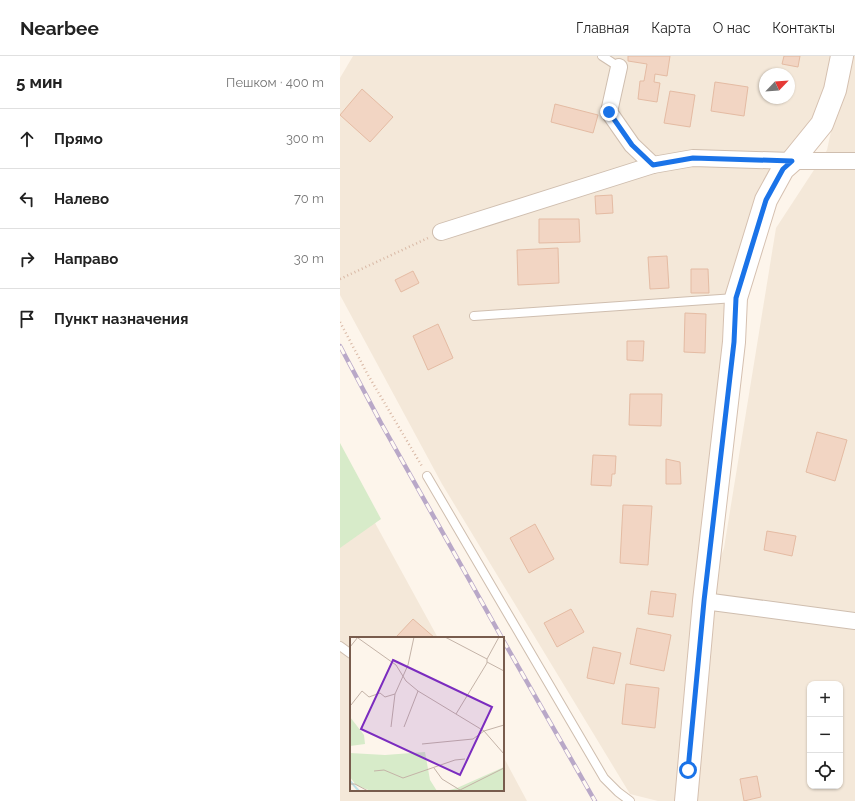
<!DOCTYPE html>
<html lang="ru">
<head>
<meta charset="utf-8">
<style>
	:root { --surface:#fff; --page:#f6f6f6; --text:#222; --muted:#767676; --line:#e0e0e0 }
	body { margin:0; font-family:Raleway,sans-serif; background:var(--page); color:var(--text) }
	.controls { position:absolute; right:12px; bottom:12px; display:grid; overflow:hidden; border-radius:8px; box-shadow:0 1px 3px #0004 }
	.controls button { width:36px; height:36px; display:grid; place-items:center; padding:0; border:0; border-bottom:1px solid var(--line); background:var(--surface); color:var(--text); font:20px sans-serif }
	.compass { position:absolute; left:419px; top:12px; width:36px; height:36px; border-radius:50%; background:var(--surface); box-shadow:0 1px 3px #0004; rotate:65deg }
	.stop { position:absolute; width:12px; height:12px; margin:-9px; border:3px solid #1a73e8; border-radius:50%; background:#fff }
	.stop.end { background:#1a73e8; border-color:#fff; box-shadow:0 1px 4px #0008 }
	.list { margin:0; padding:0; list-style:none }
	h2 { display:flex; justify-content:space-between; align-items:center; height:52px; margin:0; padding:0 16px; font-size:17px }
	h2 small { font-size:13px; font-weight:400; color:var(--muted) }
	.list li { display:grid; grid-template-columns:26px 1fr auto; gap:12px; align-items:center; box-sizing:border-box; height:60px; padding:0 16px; border-top:1px solid var(--line) }
	.list b { display:block; font-size:15px; white-space:nowrap }
	.list em { font-size:13px; font-style:normal; color:var(--muted) }
	.icon { flex:none; width:22px; height:22px; fill:none; stroke:currentColor; stroke-width:2; stroke-linecap:round; stroke-linejoin:round }
	.map { position:relative; flex:none; width:515px; height:745px; overflow:hidden }
	header { display:flex; align-items:center; gap:24px; box-sizing:border-box; height:56px; padding:0 20px; background:var(--surface); border-bottom:1px solid var(--line) }
	header strong { font-size:19px }
	nav { display:flex; gap:22px; margin-inline-start:auto; font-size:14px }
	main { display:flex }
	aside { flex:1; background:var(--surface) }
	.map>svg:first-child { display:block }
	.residential { fill:#f4e8d9; fill-rule:evenodd }
	.green { fill:#d7ebc9 }
	.building { fill:#f2d5c3; stroke:#e4bba3 }
	.lines { fill:none; stroke-linecap:round; stroke-linejoin:round }
	.lane-casing { stroke:#cfbeaf; stroke-width:10 }
	.street-casing { stroke:#cfbeaf; stroke-width:18 }
	.secondary-casing { stroke:#d5c0b0; stroke-width:24 }
	.path { stroke:#d8b8a5; stroke-width:2.5; stroke-dasharray:1 3; stroke-linecap:butt }
	.lane { stroke:#fff; stroke-width:8 }
	.street { stroke:#fff; stroke-width:16 }
	.secondary { stroke:#fff; stroke-width:22 }
	.rail-casing { stroke:#b9a8c8; stroke-width:4.5 }
	.rail { stroke:#fff9f2; stroke-width:3; stroke-dasharray:9; stroke-linecap:butt }
	.route { stroke:#1a73e8; stroke-width:5 }
	.inset-river { fill:none; stroke:#bfe1e7; stroke-width:2 }
	.inset-road { fill:none; stroke:#c4b3a7; stroke-width:1 }
	.view { fill:#7b2cbf; fill-opacity:0.15; stroke:#7b2cbf; stroke-width:2 }
	.inset-edge { fill:none; stroke:#785c4d; stroke-width:2 }
</style>
</head>
<body>
<header>
<strong>Nearbee</strong>
<nav><a>Главная</a><a>Карта</a><a>О нас</a><a>Контакты</a></nav>
</header>
<main>
<aside>
<h2>5 мин<small>Пешком · 400 m</small></h2>
<ul class="list">
<li><svg class="icon" aria-label="ahead" viewBox="0 0 24 24"><path d="M12 20V5M6 11l6-6 6 6"/></svg><div><b>Прямо</b></div><em>300 m</em></li>
<li><svg class="icon" aria-label="left" viewBox="0 0 24 24"><path d="M17 20v-9H6M10 6l-5 5 5 5"/></svg><div><b>Налево</b></div><em>70 m</em></li>
<li><svg class="icon" aria-label="right" viewBox="0 0 24 24"><path d="M7 20v-9h11M14 6l5 5-5 5"/></svg><div><b>Направо</b></div><em>30 m</em></li>
<li><svg class="icon" aria-label="arrive" viewBox="0 0 24 24"><path d="M6 21V4h12l-3 4 3 4H6"/></svg><div><b>Пункт назначения</b></div></li>
</ul>
</aside>
<div class="map">
<svg width="515" height="745" viewBox="0 0 515 745">
	<rect width="100%" height="100%" fill="#fdf5eb"/>
	<g class="residential">
		<path d="M13,0H494L481,63L433,112L392,238L335,745H318L290,738L102,428L0,239V22ZM425,18H449V42H425Z"/>
		<path d="M507,0H515V745H354L364,545L384,492L436,172L487,94ZM470,628H500V730H470Z"/>
		<polygon points="0,403 98,582 11,582 11,734 163,734 163,700 187,745 0,745"/>
	</g>
	<polygon class="green" points="0,387 41,463 0,492"/>
	<g class="building">
		<polygon points="288,0 330,0 327,20 315,18 314,26 320,27 317,46 298,43 300,25 304,25 307,8 288,5"/>
		<polygon points="444,0 460,0 458,11 442,8"/>
		<polygon points="375,26 408,31 404,60 371,55"/>
		<polygon points="22,33 53,61 30,86 0,59"/>
		<polygon points="330,35 355,39 350,71 324,67"/>
		<polygon points="215,48 258,59 253,77 211,66"/>
		<polygon points="272,139 273,157 256,158 255,140"/>
		<polygon points="199,163 239,163 240,186 199,187"/>
		<polygon points="218,192 219,227 178,229 177,194"/>
		<polygon points="327,200 329,232 310,233 308,201"/>
		<polygon points="351,213 368,213 369,237 351,237"/>
		<polygon points="73,215 79,227 61,236 55,224"/>
		<polygon points="345,257 366,258 365,297 344,296"/>
		<polygon points="98,268 113,302 88,314 73,280"/>
		<polygon points="287,285 304,285 303,305 287,304"/>
		<polygon points="290,338 322,338 321,370 289,369"/>
		<polygon points="477,376 507,384 495,425 466,416"/>
		<polygon points="253,399 276,400 275,418 272,418 271,430 251,429"/>
		<polygon points="326,403 340,406 341,428 326,428"/>
		<polygon points="283,449 312,450 308,509 280,507"/>
		<polygon points="195,468 214,503 189,517 170,482"/>
		<polygon points="427,475 456,480 452,500 424,494"/>
		<polygon points="311,535 336,538 333,561 308,558"/>
		<polygon points="231,553 244,576 217,591 204,567"/>
		<polygon points="73,563 95,582 59,582 57,580"/>
		<polygon points="297,572 331,579 324,615 290,608"/>
		<polygon points="253,591 281,597 274,628 247,622"/>
		<polygon points="286,628 319,632 315,672 282,668"/>
		<polygon points="417,720 421,741 404,745 400,723"/>
	</g>
	<g class="lines">
		<g class="lane-casing">
			<g id="lane">
				<polyline points="262,0 279,11"/>
				<polyline points="134,260 395,242"/>
				<polyline points="87,420 264,722 278,736 290,745"/>
				<polyline points="0,590 11,598"/>
			</g>
		</g>
		<g class="street-casing">
			<g id="street">
				<polyline points="279,11 269,56 292,89 313,109 353,102 452,105 515,105"/>
				<polyline points="101,176 313,109"/>
				<polyline points="364,545 515,565"/>
			</g>
		</g>
		<g class="secondary-casing">
			<polyline id="secondary" points="346,745 364,545 394,286 396,242 426,144 443,113 452,105 482,68 495,34 502,0"/>
		</g>
		<g class="path">
			<polyline points="0,223 88,182"/>
			<polyline points="0,266 28,319 83,412"/>
		</g>
		<use href="#lane" class="lane"/>
		<use href="#street" class="street"/>
		<use href="#secondary" class="secondary"/>
		<g class="rail-casing">
			<g id="rail">
				<polyline points="0,290 41,367 162,582"/>
				<polyline points="163,584 255,745"/>
			</g>
		</g>
		<use href="#rail" class="rail"/>
	</g>
	<g class="lines">
		<polyline class="route" points="269,56 292,89 313,109 353,102 452,105 443,113 426,144 396,242 394,286 364,545 348,714"/>
	</g>
	<g transform="translate(10 581)">
		<rect width="154" height="154" fill="#fdf5eb"/>
		<path d="M0,80L14,98L15,107L0,109ZM75,115L80,143L87,154H21L6,148L0,140V116L35,118ZM154,130V154H96L107,151Z" fill="#d7ebc9"/>
		<path class="inset-river" d="M0,144L9,154"/>
		<path class="inset-road" d="M95,0L137,22V26L106,77M8,1L46,28L56,44L68,54L134,94L154,117M0,10L8,0M137,22L149,0M137,25L154,34M1,68L12,54L19,60L30,56L35,60L45,57L58,28L64,0M41,90L45,57M54,90L68,54M72,107L123,102L134,94L154,88M84,131L92,142L110,153M24,134L34,133L53,141L105,123L115,122M0,147H5L18,154M108,154L154,131"/>
		<path class="view" d="M43,23L142,70L110,138L11,92Z"/>
		<rect width="154" height="154" class="inset-edge"/>
	</g>
</svg>
<div class="controls">
<button>+</button>
<button>−</button>
<button><svg class="icon" aria-label="locate" viewBox="0 0 24 24"><circle cx="12" cy="12" r="6"/><path d="M12 2v4M12 18v4M2 12h4M18 12h4"/></svg></button>
</div>
<svg class="compass" viewBox="-18 -18 36 36"><path d="M0-13l5 13h-10z" fill="#e53935"/><path d="M0 13l5-13h-10z" fill="#767676"/></svg>
<div class="stop" style="left:348px;top:714px"></div>
<div class="stop end" style="left:269px;top:56px"></div>
</div>
</main>
</body>
</html>
